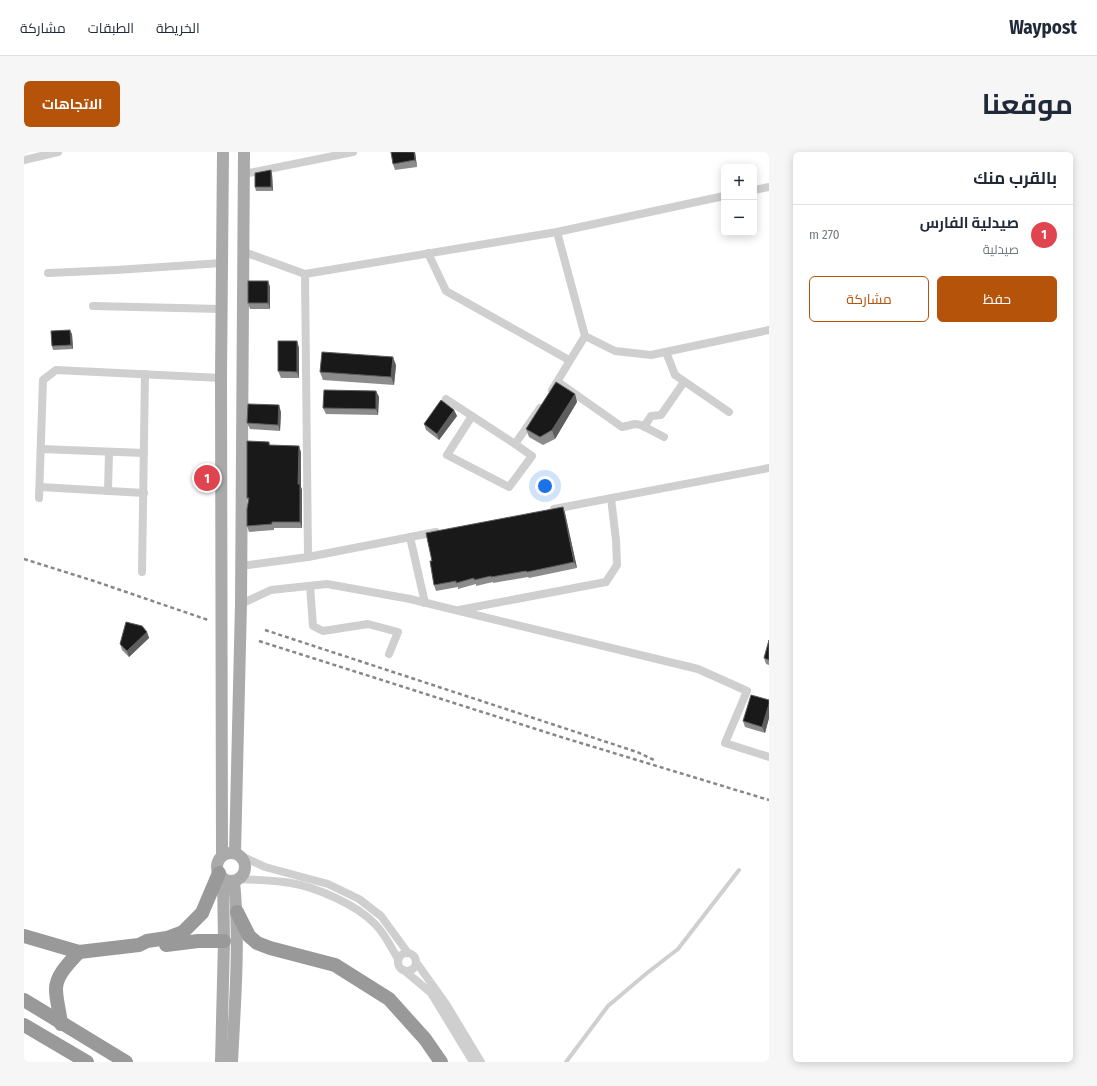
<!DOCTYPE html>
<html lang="ar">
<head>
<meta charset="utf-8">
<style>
	:root { --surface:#fff; --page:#f6f6f7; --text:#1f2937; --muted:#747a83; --line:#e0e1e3; --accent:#b45309 }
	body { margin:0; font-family:"Fira Sans Condensed",Cairo,sans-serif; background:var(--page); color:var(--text); direction:rtl }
	.controls { position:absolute; right:12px; top:12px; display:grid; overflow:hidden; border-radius:6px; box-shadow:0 2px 10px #0003 }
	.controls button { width:36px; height:36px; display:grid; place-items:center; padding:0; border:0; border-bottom:1px solid var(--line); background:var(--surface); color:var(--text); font:20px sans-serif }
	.you { position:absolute; left:521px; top:334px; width:14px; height:14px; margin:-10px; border:3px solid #fff; border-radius:50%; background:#1a73e8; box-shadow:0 0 0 6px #1a73e833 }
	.badge { display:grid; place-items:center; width:26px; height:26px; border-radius:50%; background:var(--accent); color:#fff; font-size:13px; font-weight:700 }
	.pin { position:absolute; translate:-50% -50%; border:2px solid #fff; box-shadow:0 1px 4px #0006 }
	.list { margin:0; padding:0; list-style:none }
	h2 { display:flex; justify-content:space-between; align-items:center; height:52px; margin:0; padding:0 16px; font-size:17px }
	h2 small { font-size:13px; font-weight:400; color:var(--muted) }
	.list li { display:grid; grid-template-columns:26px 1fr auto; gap:12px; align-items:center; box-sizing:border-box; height:60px; padding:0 16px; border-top:1px solid var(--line) }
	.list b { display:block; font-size:15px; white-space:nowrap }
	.list p { margin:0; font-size:13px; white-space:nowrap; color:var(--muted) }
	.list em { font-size:13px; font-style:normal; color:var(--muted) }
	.actions { display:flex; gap:8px; padding:12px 16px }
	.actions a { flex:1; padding:9px 0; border:1px solid var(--accent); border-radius:6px; text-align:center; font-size:14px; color:var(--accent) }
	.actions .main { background:var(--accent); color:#fff }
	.map { position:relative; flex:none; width:745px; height:910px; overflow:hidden; direction:ltr; border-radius:6px }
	header { display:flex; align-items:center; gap:24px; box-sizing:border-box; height:56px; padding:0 20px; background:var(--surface); border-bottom:1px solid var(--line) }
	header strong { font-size:19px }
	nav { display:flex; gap:22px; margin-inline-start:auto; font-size:14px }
	.intro { display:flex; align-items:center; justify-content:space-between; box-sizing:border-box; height:96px; padding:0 24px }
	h1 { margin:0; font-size:28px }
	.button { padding:10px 18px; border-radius:6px; background:var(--accent); color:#fff; font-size:14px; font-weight:700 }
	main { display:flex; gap:24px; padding:0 24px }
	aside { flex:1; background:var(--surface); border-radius:6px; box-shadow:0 2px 10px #0003 }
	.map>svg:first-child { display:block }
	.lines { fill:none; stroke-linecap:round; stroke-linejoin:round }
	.lane { stroke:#cfcfcf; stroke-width:4 }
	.street { stroke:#cfcfcf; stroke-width:8 }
	.primary { stroke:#aaa; stroke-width:12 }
	.highway { stroke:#999; stroke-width:14 }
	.rail { stroke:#878787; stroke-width:2.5; stroke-dasharray:4 3; stroke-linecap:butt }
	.wall { fill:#8c8c8c }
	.shaded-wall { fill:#5e5e5e }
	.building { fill:#191919; stroke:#5e5e5e }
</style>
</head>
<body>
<header>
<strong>Waypost</strong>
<nav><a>الخريطة</a><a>الطبقات</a><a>مشاركة</a></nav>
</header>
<div class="intro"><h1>موقعنا</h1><a class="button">الاتجاهات</a></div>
<main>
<aside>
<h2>بالقرب منك<small></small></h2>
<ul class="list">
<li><span class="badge" style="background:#e0444e">1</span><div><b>صيدلية الفارس</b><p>صيدلية</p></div><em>270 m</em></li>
</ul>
<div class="actions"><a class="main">حفظ</a><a>مشاركة</a></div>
</aside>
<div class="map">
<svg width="745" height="910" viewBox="0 0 745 910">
	<rect width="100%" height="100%" fill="#fff"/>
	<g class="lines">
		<polyline class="lane" points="542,910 584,854 623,821 654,797 715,718"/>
		<g class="street">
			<polyline points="0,8 34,0"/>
			<polyline points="220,22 329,0"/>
			<polyline points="730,38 745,35"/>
			<polyline points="533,80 561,184 591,199 627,203 745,178"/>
			<polyline points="220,100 281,122 533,80 700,44"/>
			<polyline points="404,101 422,139 545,208"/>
			<polyline points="24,121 92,118 198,111"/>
			<polyline points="281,122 284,405"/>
			<polyline points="69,154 197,157"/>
			<polyline points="642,200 651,223 705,260"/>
			<polyline points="534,230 598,275 611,272 617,273 640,285"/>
			<polyline points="528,238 561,184"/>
			<polyline points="422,247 491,292 516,256"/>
			<polyline points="448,264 423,303 485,335 508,304 491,292"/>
			<polyline points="620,275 627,264 637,263 660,230"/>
			<polyline points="17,297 120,301"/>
			<polyline points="16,335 120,341"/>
			<polyline points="84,339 85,300"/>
			<polyline points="15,346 19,228 32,218 197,226"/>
			<polyline points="530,357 745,316"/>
			<polyline points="386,385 401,451"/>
			<polyline points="217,414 284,405 412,380"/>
			<polyline points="118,420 121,222"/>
			<polyline points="286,434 289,474 299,479 344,472 374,480 365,502"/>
			<polyline points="217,452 247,438 303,432 386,447 674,517 723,539 701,591 745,605"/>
			<polyline points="435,458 582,430 593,413 592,388 587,346"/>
			<polyline points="217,704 241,715 304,732 335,747 357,764 384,801"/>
			<path d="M215,727C232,728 250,728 267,731C292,735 333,753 351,772C361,782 367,795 374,807"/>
			<circle cx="383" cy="810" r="9"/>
			<polyline points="392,810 422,852 457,910"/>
			<polyline points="381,819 407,841 449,910"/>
		</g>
		<g class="primary">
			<circle cx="207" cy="715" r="14"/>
			<polyline points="211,701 217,452 220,0"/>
			<polyline points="198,703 197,226 199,0"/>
			<polyline points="197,910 200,789 199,726"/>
			<path d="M208,910C211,849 216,789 210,729"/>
		</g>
		<g class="highway">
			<polyline points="213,760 225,784 233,791 246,796 311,813 365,847 401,887 417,910"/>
			<polyline points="0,784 55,800 115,793 123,789 143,786 159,780 178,761 195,721"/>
			<polyline points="142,793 174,789 200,789"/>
			<polyline points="0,848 102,910"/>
			<path d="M37,872C36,861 32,848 32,837C32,823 46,810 55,800"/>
			<polyline points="0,873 63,910"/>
		</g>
		<g class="rail">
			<polyline points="0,407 70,429 184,468"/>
			<polyline points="241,478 613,600 632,609"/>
			<polyline points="235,489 537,585 745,648"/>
		</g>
	</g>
	<g class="wall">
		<polygon points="391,0 393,15 371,18 369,12"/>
		<polygon points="248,22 249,39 232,39 231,35"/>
		<polygon points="244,129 246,135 246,157 226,157 224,151"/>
		<polygon points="48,182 49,197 29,198 28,194"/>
		<polygon points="273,189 275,196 275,226 257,226 254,219"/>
		<polygon points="372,213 370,233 299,228 296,220"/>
		<polygon points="352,239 355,245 354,263 302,262 299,256"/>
		<polygon points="551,242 553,250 531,287 519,293 505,285 502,277"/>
		<polygon points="430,258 433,264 415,288 402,278 400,272"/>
		<polygon points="257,260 256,279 226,277 223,271"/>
		<polygon points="245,290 246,293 277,300 277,335 278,338 278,376 250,376 250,378 225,380 223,374 224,349 223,346"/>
		<polygon points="539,355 541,361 553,416 505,426 504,425 469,431 469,430 452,434 452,432 434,437 434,435 412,439 410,433 408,409"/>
		<polygon points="123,480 125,486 105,505 98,498 96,492"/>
		<polygon points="745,488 745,513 742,512 740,506"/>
		<polygon points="745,548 745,566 741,581 721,575 719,569"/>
	</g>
	<g class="shaded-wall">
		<polygon points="390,0 391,0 393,15 391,8"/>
		<polygon points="247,18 248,22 249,39 247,35"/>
		<polygon points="244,129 246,135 246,157 244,151"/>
		<polygon points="46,178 48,182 49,197 47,193"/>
		<polygon points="273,189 275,196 275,226 273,220"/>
		<polygon points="369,205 372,213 370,233 367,225"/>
		<polygon points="352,239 355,245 354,263 352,257"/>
		<polygon points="551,242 553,250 531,287 528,278"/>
		<polygon points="255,253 257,260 256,279 254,273"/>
		<polygon points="430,258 433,264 415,288 413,282"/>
		<polygon points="275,294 277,300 277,335 278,338 278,376 276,370 274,332"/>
		<polygon points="539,355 541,361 553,416 550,410"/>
		<polygon points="123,480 125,486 105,505 103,499"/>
		<polygon points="745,552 745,566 741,581 738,575"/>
	</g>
	<g class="building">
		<polygon points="367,0 390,0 391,8 369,12"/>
		<polygon points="247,18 247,35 231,35 231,21"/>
		<rect x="224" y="129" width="20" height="22"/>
		<polygon points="46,178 47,193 28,194 27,179"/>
		<polygon points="254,189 273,189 273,220 254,219"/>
		<polygon points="298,200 369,205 367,225 296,220"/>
		<polygon points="532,230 551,242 528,278 516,285 502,277"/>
		<polygon points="300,238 352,239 352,257 299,256"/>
		<polygon points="417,248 430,258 413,282 400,272"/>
		<polygon points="224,252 255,253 254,273 223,271"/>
		<polygon points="223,289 245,290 245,293 275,294 274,332 276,332 276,370 248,370 248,372 223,374 223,357 225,346 223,346"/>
		<polygon points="539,355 550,410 503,420 502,419 467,425 467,424 450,428 450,426 432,431 432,429 410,433 406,409 408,409 402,381"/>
		<polygon points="102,470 118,474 123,480 103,499 96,492"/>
		<polygon points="745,488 745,508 740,506"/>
		<polygon points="727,543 745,548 745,552 738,575 719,569"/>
	</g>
</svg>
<div class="controls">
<button>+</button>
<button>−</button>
</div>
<div class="you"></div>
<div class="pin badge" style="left:183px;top:326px;background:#e0444e">1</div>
</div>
</main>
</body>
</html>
